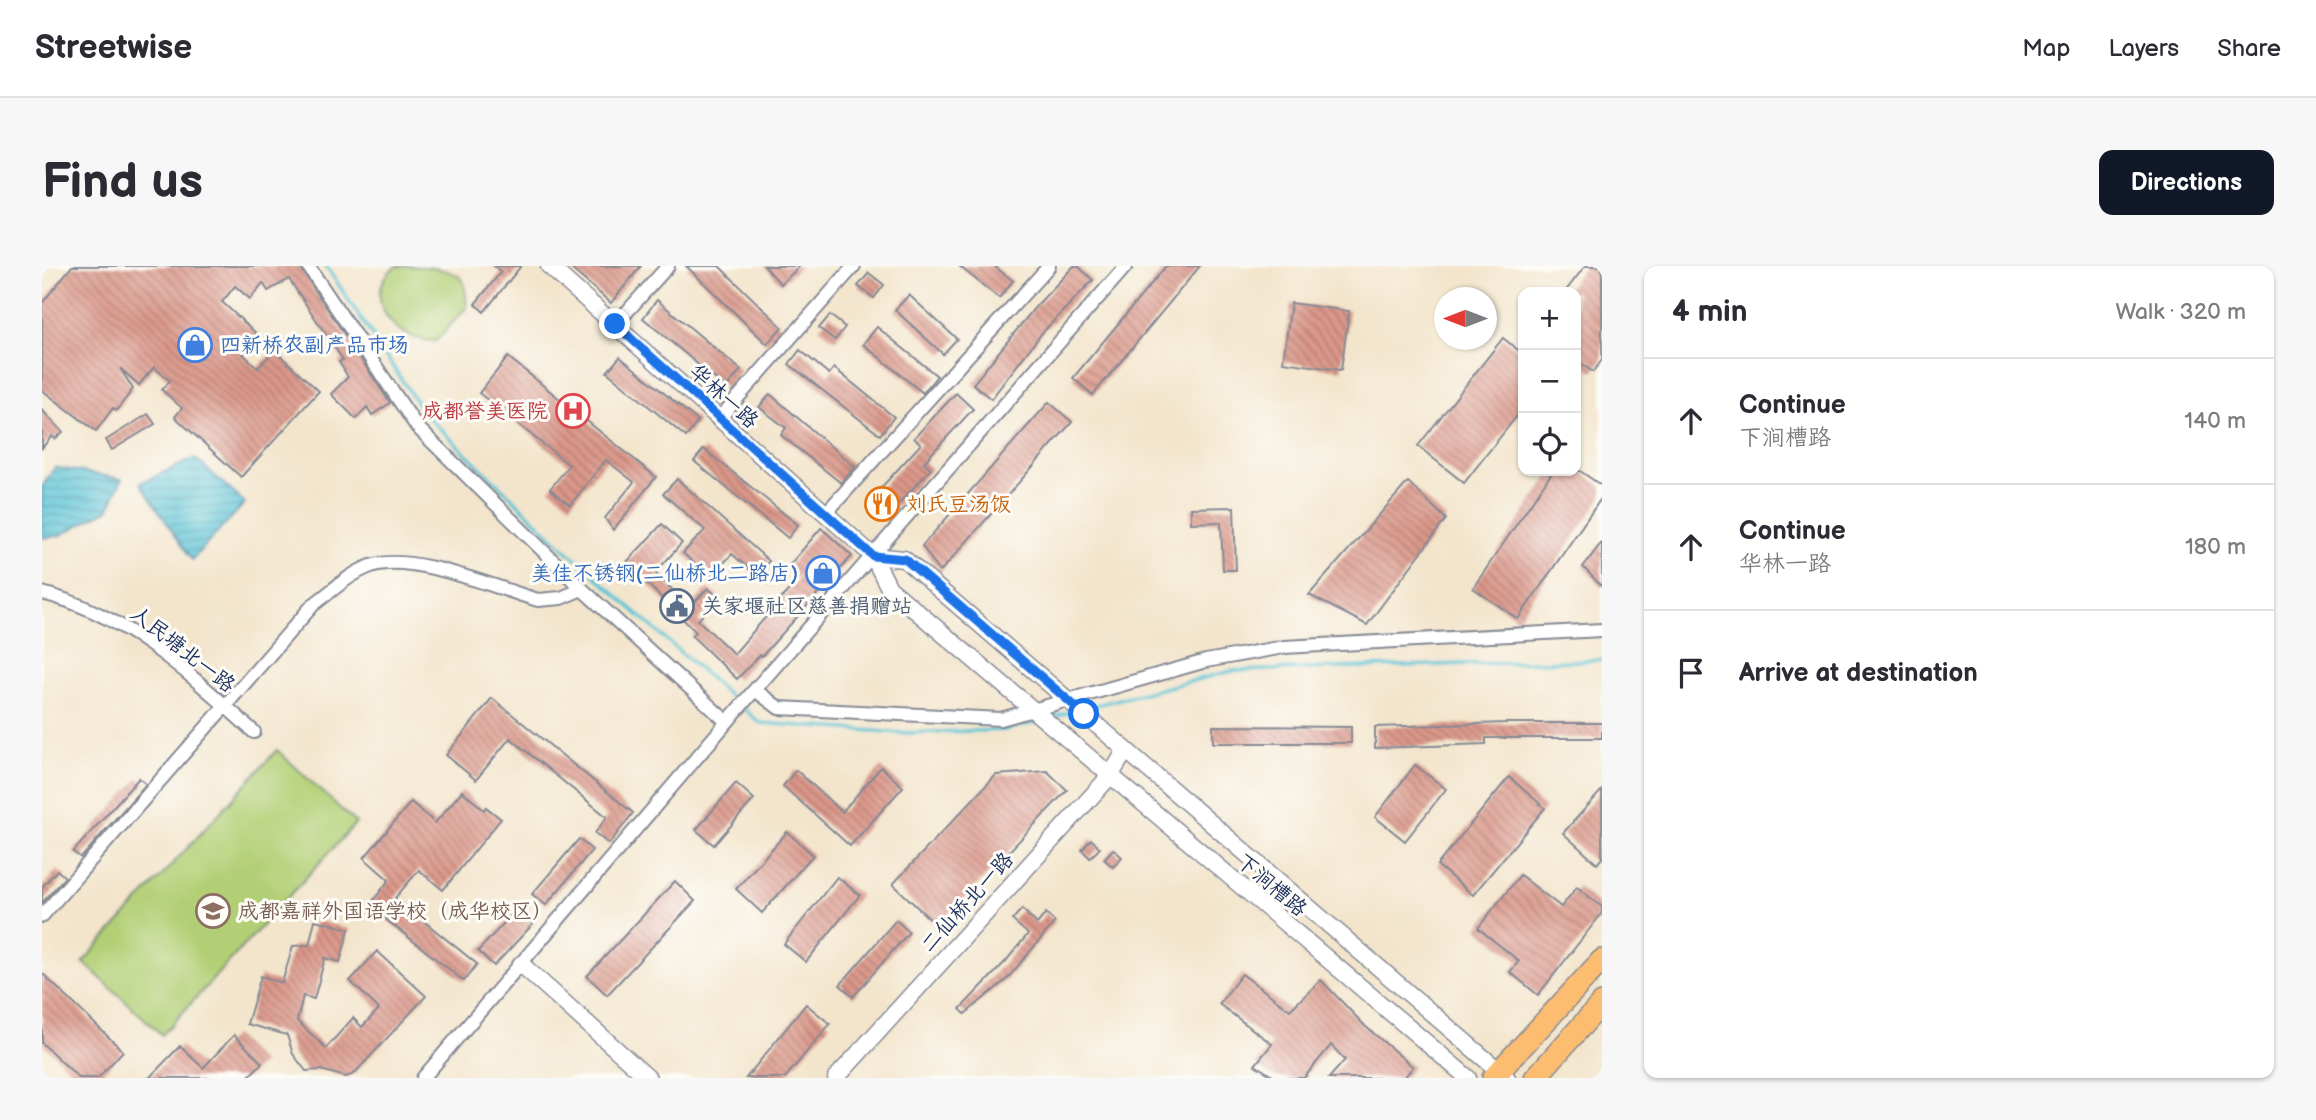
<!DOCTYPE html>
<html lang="en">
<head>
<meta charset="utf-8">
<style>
	:root { --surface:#fff; --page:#f7f7f7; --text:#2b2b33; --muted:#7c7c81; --line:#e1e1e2; --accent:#111827 }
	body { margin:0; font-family:"Balsamiq Sans","LXGW WenKai TC",sans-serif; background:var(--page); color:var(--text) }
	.controls { position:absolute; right:21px; top:21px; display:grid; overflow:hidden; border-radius:14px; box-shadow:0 2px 5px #0004 }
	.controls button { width:63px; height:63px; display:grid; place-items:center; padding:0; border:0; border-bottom:2px solid var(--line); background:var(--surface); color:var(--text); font:35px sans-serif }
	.compass { position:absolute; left:1392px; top:21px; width:63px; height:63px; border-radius:50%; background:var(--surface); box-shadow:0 2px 5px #0004; rotate:270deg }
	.stop { position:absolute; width:21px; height:21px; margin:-16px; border:5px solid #1a73e8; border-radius:50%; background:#fff }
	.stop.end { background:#1a73e8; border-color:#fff; box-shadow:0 2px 7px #0008 }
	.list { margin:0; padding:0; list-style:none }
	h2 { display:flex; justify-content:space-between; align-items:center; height:91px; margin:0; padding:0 28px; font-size:30px }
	h2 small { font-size:23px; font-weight:400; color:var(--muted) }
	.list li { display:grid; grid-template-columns:46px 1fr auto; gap:21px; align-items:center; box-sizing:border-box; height:126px; padding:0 28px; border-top:2px solid var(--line) }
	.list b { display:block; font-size:26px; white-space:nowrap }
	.list p { margin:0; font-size:23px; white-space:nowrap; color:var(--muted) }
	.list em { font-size:23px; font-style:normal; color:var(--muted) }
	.icon { flex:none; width:38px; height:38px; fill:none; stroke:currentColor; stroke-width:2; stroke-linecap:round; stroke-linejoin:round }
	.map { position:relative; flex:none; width:1560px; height:812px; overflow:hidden; border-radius:14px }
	header { display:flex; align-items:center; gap:42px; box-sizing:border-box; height:98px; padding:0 35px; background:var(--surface); border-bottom:2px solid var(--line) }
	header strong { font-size:33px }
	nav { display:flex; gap:38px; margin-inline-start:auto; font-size:24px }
	.intro { display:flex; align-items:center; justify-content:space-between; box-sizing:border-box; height:168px; padding:0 42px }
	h1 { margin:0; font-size:49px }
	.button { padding:18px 32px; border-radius:14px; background:var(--accent); color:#fff; font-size:24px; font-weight:700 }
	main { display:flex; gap:42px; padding:0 42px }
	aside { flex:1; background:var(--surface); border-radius:14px; box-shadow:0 2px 5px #0004 }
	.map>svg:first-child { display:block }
	.green { fill:#b2cf75; stroke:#667f6a; stroke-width:2 }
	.water { fill:url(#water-rules); stroke:#3a799a; stroke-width:2 }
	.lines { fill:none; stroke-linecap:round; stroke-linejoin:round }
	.stream { stroke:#59c3d5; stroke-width:3.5 }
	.building { fill:url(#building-back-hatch) }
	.minor-casing { stroke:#878a95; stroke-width:16 }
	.tertiary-casing { stroke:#878a95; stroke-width:19 }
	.primary-casing { stroke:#878a95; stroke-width:24 }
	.minor { stroke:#fff; stroke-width:12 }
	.tertiary { stroke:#fff; stroke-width:16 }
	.primary { stroke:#fcbd6f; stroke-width:21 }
	.route { stroke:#1a73e8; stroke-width:9 }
	.labels { text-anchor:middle; stroke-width:6; stroke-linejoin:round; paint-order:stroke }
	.shop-label { font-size:21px; fill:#366cbe; stroke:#fdfcf7; text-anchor:start }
	.street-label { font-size:21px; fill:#1b2f5e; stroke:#fdfcf7 }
	.health-label { font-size:21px; fill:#be3a42; stroke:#fdfcf7; text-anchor:end }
	.food-label { font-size:21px; fill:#c56008; stroke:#fdfcf7; text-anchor:start }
	.service-label { font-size:21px; fill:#4e5e75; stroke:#fdfcf7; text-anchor:start }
	.education-label { font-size:21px; fill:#785e54; stroke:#fdfcf7; text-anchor:start }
</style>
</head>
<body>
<header>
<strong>Streetwise</strong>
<nav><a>Map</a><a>Layers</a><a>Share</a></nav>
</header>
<div class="intro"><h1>Find us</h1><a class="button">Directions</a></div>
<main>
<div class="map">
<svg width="1560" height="812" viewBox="0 0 1560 812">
	<defs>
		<pattern id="water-rules" width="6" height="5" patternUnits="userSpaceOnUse" patternTransform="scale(1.75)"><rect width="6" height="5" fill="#59c3d5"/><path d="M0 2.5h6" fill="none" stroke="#499fb0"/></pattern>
		<pattern id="building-back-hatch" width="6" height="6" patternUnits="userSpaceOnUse" patternTransform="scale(1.75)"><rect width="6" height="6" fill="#db9789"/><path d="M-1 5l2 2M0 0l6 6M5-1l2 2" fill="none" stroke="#b17c73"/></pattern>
	</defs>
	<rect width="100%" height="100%" fill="#fdfcf7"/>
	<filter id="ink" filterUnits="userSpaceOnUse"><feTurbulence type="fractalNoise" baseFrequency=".0143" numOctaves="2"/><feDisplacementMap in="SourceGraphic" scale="14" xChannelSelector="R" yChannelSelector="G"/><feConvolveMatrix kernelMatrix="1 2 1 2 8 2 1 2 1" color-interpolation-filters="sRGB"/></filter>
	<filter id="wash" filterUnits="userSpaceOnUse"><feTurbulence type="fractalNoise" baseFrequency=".00686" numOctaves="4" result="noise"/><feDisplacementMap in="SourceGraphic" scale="28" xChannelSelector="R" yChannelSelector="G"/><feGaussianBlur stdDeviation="1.57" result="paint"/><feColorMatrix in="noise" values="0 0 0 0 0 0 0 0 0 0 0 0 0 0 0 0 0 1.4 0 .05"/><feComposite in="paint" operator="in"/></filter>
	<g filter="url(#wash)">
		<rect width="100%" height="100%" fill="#f3e5cc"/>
		<g class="green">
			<path d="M354,0C373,0 407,0 420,13C424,19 424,33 425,41L394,75C354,77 315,31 354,0Z"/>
			<polygon points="235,484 314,557 120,769 41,696"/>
		</g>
		<g class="water">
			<polygon points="153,192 203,237 150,294 98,217"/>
			<polygon points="13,201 80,213 67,243 17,270 0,272 0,221"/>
		</g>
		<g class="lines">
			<g class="stream">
				<polyline points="284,0 381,146 526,286 718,457 860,467 964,464 997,455"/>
				<polyline points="1042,442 1190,405 1560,394"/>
				<polyline points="1008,452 1031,445"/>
			</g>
		</g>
		<g id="blocks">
			<g class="building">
				<polygon points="30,0 257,0 348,137 330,149 325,141 314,153 289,128 306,111 297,96 301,94 247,13 226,25 221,17 208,33 193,20 180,36 217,70 201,88 216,102 232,84 277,125 199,211 133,151 140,142 120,124 128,115 112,101 97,119 78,102 91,123 74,145 71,142 54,165 0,124 0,37"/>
				<polygon points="452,0 479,0 442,46 433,38 459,6"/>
				<polygon points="526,0 599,0 569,37"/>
				<polygon points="644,0 677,0 740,61 725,78"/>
				<polygon points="722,0 758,0 739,18"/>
				<polygon points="917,0 952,0 971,15 957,32"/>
				<polygon points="1032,0 1036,0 1051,14 1000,67 949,133 931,118 994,40"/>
				<polygon points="1124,0 1158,0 1051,129 1031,112"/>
				<polygon points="1543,0 1560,0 1560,94 1551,106 1534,94 1534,26 1523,26"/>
				<polygon points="827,7 842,19 832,32 816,20"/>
				<polygon points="867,29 915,73 901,88 853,44"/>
				<polygon points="615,34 699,104 684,122 601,52"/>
				<polygon points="1249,37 1307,45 1299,104 1241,96"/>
				<polygon points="788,49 803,61 793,74 777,62"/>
				<polygon points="835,61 895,110 881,127 821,78"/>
				<polygon points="1461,72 1481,88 1481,142 1422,217 1376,180"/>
				<polygon points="758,84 787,108 792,102 852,151 838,169 747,98"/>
				<polygon points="466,91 614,211 571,264 563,252 592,216 564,194 528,239 508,223 527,199 437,127"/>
				<polygon points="578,91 656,155 644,171 565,106"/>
				<polygon points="914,127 931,143 882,196 889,203 843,252 826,236 879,178 872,172"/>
				<polygon points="728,128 813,201 799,217 739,169 744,162 717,141"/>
				<polygon points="1007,136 1030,156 898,306 880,280"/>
				<polygon points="0,144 21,166 13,173 10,170 0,182"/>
				<polygon points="106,148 113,158 70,184 64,174"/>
				<polygon points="662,183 756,259 746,272 652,195"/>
				<polygon points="1511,205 1538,205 1560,220 1560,231 1476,353 1431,322"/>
				<polygon points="635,213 727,295 715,310 690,288 668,312 641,287 663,264 621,228"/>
				<polygon points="1366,216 1404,253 1325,359 1267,329"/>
				<polygon points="1192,241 1194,304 1181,304 1179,256 1149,257 1149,242"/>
				<polygon points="620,258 640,277 613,307 648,341 666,322 677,332 656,354 692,388 757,312 745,302 779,262 810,290 720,390 718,389 695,413 650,370 654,366 584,297"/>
				<polygon points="1560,276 1560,321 1541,301"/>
				<polygon points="450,432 591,547 567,578 553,567 565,551 468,472 434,514 404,489"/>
				<polygon points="1465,457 1560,457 1560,472 1444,472 1444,478 1333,482 1333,461"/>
				<polygon points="1171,460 1309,461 1309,477 1171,477"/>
				<polygon points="1373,499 1404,523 1363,575 1333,551"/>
				<polygon points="839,501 861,521 808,580 741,520 754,504 800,546"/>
				<polygon points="1005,505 1025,524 896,661 851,618 954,509"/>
				<polygon points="1467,511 1503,542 1431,629 1395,599"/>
				<polygon points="97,512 104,518 39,592 31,586"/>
				<polygon points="694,517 712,533 672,579 654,564"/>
				<polygon points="1560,524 1560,592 1555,598 1521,567"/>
				<polygon points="420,525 442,544 444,541 459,553 401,624 377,604 353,632 435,698 422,715 327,640 347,614 322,592 369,536 393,557"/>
				<polygon points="745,566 771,589 720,647 694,623"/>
				<polygon points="537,573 550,584 504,639 490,628"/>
				<polygon points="1049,573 1058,582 1048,592 1040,584"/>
				<polygon points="1071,583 1080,591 1071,601 1062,593"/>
				<polygon points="15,604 23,611 0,637 0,621"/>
				<polygon points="1478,609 1519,641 1535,621 1560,641 1560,647 1496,729 1468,706 1477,695 1436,662"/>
				<polygon points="795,611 818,629 764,696 742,678"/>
				<polygon points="633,615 653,635 565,729 545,710"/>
				<polygon points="475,643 491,658 452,700 436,685"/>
				<polygon points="980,643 995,658 1004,647 1013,656 965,713 923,748 918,743 964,695 986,668 970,654"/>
				<polygon points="273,654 307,663 298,696 283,692 272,733 261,730 255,755 284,782 311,752 320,761 337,743 308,715 335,685 384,730 312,808 304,811 279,804 264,805 251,788 245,769 205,758 219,710 240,717 251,680 267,679"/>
				<polygon points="854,654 867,666 811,731 798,719"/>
				<polygon points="0,707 81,785 56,812 37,812 0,777"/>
				<polygon points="1200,708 1248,744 1279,714 1323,760 1371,801 1362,812 1287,812 1303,794 1289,779 1262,812 1234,812 1213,799 1230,778 1177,738"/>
				<polygon points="764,738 788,758 743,812 704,812"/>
				<polygon points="192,769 220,797 205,812 107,812 138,780 161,802"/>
			</g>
		</g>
	</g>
	<g filter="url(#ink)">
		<use href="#blocks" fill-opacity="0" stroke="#878a95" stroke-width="2"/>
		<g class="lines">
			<g class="minor-casing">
				<g id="minor">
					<polyline points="266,0 375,161 540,323 685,456"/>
					<polyline points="574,58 626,0"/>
					<polyline points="676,154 812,0"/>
					<polyline points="783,248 1007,0"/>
					<path d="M0,327C85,348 149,409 212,466"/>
					<polyline points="713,424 737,442 959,453 1164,395 1242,381 1560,364"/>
					<path d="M0,650L271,339C290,325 307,308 329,300C369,286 454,322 496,334L519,332L540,323"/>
					<polyline points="381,812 709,428 1084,0"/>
				</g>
			</g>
			<g class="tertiary-casing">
				<g id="tertiary">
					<polyline points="507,0 831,290 847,322 1426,812"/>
					<polyline points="831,290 862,293 1465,812"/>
					<polyline points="479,698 606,812"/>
					<polyline points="794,812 1068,510 1084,484"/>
				</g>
			</g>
			<g class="primary-casing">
				<g id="primary">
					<polyline points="1451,812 1560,694"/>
					<polyline points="1493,812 1560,737"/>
				</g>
			</g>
			<use href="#minor" class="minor"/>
			<use href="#tertiary" class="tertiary"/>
			<use href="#primary" class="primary"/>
		</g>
	</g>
	<g class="lines" filter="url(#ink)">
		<polyline class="route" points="573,58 831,290 863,293 1042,448"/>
	</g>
	<defs>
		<g id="shop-ring" transform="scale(1.75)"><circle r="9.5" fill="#fdfcf7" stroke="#3f7fe0" stroke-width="1.5"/><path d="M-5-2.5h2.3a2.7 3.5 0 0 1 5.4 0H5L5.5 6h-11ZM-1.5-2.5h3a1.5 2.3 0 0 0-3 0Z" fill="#3f7fe0"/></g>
		<g id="hospital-ring" transform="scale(1.75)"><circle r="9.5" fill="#fdfcf7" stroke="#e0444e" stroke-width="1.5"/><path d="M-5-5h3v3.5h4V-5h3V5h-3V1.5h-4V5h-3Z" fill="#e0444e"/></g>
		<g id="restaurant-ring" transform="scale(1.75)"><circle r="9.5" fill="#fdfcf7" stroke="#e8710a" stroke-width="1.5"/><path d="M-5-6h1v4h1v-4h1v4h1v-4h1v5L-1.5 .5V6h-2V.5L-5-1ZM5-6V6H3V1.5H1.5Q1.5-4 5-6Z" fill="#e8710a"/></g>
		<g id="civic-ring" transform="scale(1.75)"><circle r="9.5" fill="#fdfcf7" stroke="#5c6f8a" stroke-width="1.5"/><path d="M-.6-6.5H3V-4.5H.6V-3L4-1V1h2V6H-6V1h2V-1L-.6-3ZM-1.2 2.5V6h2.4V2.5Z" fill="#5c6f8a"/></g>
		<g id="school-ring" transform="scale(1.75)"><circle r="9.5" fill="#fdfcf7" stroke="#8d6e63" stroke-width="1.5"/><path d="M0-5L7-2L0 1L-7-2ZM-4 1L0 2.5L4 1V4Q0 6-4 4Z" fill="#8d6e63"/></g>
	</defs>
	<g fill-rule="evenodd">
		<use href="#shop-ring" x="153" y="79"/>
		<use href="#hospital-ring" x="531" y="145"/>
		<use href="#restaurant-ring" x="840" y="238"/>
		<use href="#shop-ring" x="781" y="307"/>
		<use href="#civic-ring" x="635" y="340"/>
		<use href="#school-ring" x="171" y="645"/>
	</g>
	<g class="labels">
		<g class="shop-label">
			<text x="178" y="86">四新桥农副产品市场</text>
			<text x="756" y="314" text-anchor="end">美佳不锈钢(二仙桥北二路店)</text>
		</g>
		<g class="street-label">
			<text transform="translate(682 130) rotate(42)" y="7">华林一路</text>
			<text transform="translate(141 383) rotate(38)" y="7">人民塘北一路</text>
			<text transform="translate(1230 619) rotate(40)" y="7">下涧槽路</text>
			<text transform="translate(925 636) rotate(-48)" y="7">二仙桥北一路</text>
		</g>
		<g class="health-label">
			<text x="506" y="152">成都誉美医院</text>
		</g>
		<g class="food-label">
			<text x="864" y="245">刘氏豆汤饭</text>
		</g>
		<g class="service-label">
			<text x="660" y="347">关家堰社区慈善捐赠站</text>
		</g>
		<g class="education-label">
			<text x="196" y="652">成都嘉祥外国语学校（成华校区）</text>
		</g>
	</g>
</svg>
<div class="controls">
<button>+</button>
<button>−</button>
<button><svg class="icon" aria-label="locate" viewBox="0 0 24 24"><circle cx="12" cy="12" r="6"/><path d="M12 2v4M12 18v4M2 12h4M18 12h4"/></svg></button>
</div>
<svg class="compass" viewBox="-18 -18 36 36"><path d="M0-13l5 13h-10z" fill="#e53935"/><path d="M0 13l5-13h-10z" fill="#7c7c81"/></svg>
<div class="stop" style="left:1042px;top:448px"></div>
<div class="stop end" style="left:573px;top:58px"></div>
</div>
<aside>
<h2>4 min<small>Walk · 320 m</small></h2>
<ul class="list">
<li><svg class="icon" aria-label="ahead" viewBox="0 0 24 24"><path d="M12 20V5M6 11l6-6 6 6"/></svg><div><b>Continue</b><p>下涧槽路</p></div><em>140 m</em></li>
<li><svg class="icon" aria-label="ahead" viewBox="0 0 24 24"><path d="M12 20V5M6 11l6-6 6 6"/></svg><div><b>Continue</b><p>华林一路</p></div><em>180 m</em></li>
<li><svg class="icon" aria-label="arrive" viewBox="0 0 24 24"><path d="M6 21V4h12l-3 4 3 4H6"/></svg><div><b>Arrive at destination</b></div></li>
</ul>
</aside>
</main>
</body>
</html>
